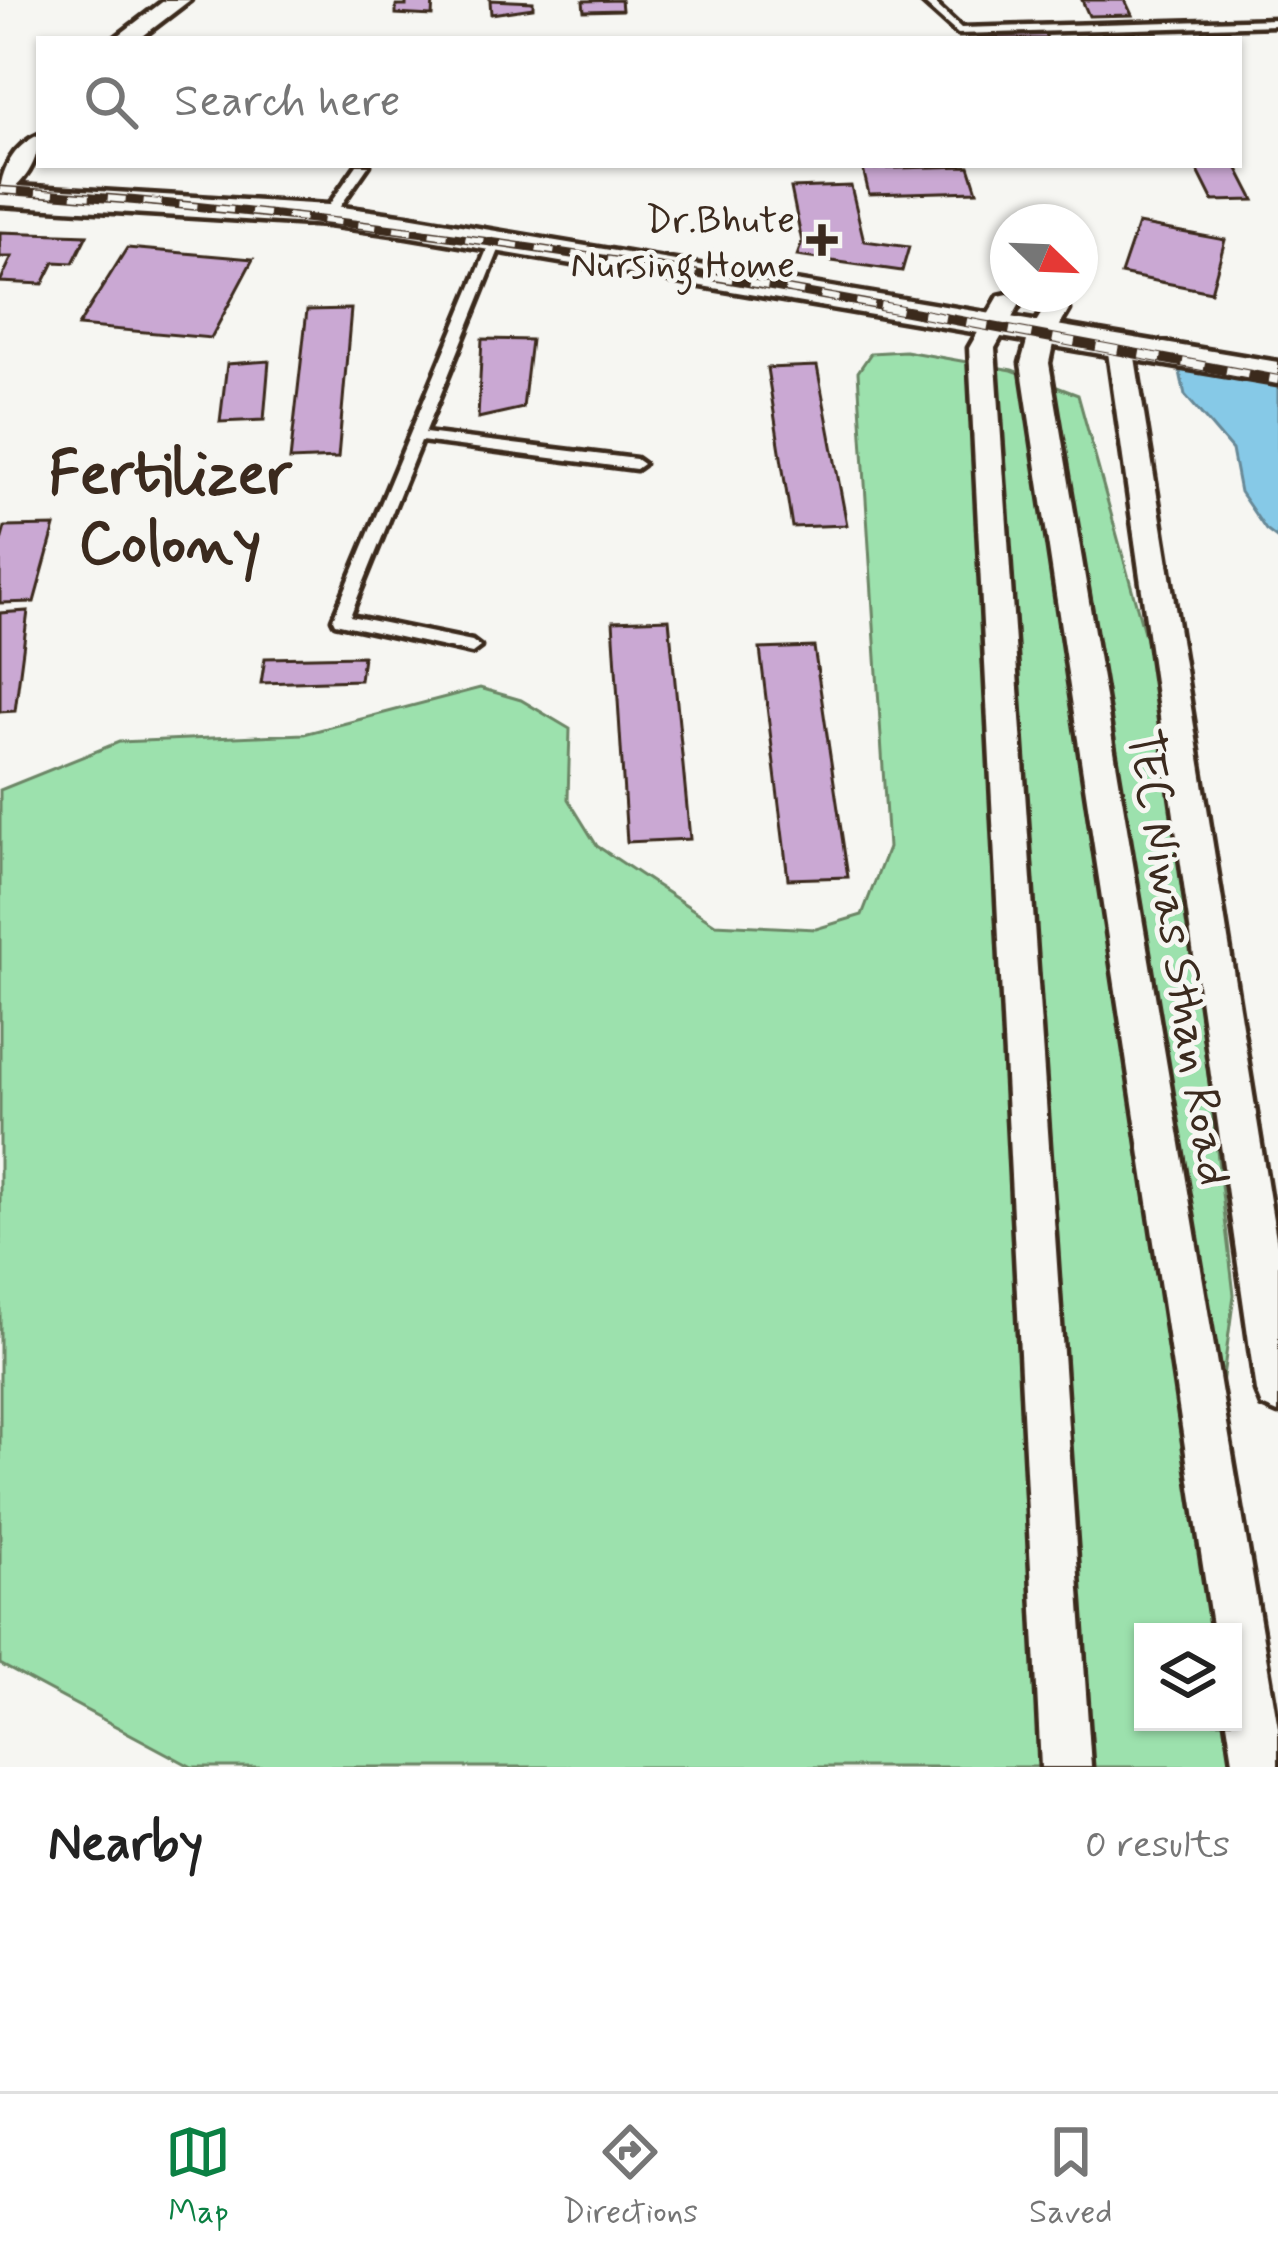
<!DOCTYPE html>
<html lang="en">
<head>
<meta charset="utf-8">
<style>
	:root { --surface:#fff; --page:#f2f2f2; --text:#222; --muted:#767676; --line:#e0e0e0; --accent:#0b8043 }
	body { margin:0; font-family:Mynerve,sans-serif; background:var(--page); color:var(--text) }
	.controls { position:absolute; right:36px; bottom:36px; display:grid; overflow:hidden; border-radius:0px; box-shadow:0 3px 9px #0004 }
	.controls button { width:108px; height:108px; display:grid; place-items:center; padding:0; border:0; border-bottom:3px solid var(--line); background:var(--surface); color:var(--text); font:60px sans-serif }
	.compass { position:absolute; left:990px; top:204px; width:108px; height:108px; border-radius:50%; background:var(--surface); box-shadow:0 3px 9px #0004; rotate:113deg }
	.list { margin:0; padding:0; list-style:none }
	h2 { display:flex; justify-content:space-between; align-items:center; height:156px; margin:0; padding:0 48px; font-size:51px }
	h2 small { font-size:39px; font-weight:400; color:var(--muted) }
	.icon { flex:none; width:66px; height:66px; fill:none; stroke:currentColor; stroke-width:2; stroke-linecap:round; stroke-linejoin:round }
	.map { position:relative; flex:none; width:1278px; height:1767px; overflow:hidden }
	.search { position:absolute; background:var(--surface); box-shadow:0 3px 9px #0004; left:36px; right:36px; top:36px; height:132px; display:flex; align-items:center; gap:30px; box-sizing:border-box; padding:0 42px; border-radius:0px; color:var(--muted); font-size:45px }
	.sheet { height:324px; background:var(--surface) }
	nav { display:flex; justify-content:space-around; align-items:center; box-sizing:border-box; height:168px; border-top:3px solid var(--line); background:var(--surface); font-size:33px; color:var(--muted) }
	nav a { display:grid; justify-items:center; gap:6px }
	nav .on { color:var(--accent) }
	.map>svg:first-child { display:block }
	.green { fill:#9ce1ad; stroke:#6c8666; stroke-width:3; fill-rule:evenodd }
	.water { fill:#86c9e7; stroke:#688997; stroke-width:3 }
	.building { fill:#caa8d3; stroke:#3b2a1e; stroke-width:3 }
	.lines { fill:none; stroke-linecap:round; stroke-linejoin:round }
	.service-casing { stroke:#3b2a1e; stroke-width:9 }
	.minor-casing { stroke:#3b2a1e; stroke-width:9 }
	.secondary-casing { stroke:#3b2a1e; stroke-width:9 }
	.service { fill:#f6f6f2; fill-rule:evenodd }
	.minor { fill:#f6f6f2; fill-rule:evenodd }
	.secondary { fill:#f6f6f2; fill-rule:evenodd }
	.rail-far1-casing { stroke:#3b2a1e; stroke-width:9 }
	.rail-casing { stroke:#3b2a1e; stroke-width:10 }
	.rail-far1 { stroke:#f6f6f2; stroke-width:6; stroke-dasharray:18; stroke-linecap:butt }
	.rail { stroke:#f6f6f2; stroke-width:8; stroke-dasharray:22; stroke-linecap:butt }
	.poi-dot { fill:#3b2a1e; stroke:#f6f6f2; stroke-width:4.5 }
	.labels { text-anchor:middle; stroke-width:10; stroke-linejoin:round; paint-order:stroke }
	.far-poi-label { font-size:39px; fill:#3b2a1e; stroke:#f6f6f2; text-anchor:end }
	.street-label { font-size:48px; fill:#3b2a1e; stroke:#f6f6f2 }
	.district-label { font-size:60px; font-weight:bold; fill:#3b2a1e; stroke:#f6f6f2 }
</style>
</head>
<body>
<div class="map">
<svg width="1278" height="1767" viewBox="0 0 1278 1767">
	<rect width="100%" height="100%" fill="#f6f6f2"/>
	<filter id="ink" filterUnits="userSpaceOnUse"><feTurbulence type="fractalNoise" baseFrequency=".00833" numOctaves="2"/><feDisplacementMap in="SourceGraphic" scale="24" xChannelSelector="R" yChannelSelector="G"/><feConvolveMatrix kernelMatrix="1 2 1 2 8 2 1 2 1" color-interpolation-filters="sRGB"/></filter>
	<g filter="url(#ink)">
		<path class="green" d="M905,351L1012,370L1078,395L1165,708L1234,1295L1212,1459L1240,1656L1237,1767H192L0,1664V790L119,742L304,734L480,688L521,700L570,729L568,799L597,846L715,924L816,929L862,915L888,848L858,372L871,353ZM1143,1632H1233V1722H1143Z"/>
		<polygon class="water" points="1177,358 1278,380 1278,539 1266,530 1240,492 1232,450 1185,395"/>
		<g class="building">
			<polygon points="406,0 433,0 432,16 396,14 396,6 406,6"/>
			<polygon points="490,0 533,2 533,8 491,14"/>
			<polygon points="621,0 622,10 584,11 583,1"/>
			<polygon points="1082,0 1125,0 1132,15 1089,16"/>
			<polygon points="1044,32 1047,39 981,39 979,34"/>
			<polygon points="1195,165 1236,165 1254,200 1213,201"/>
			<polygon points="969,166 977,191 869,194 863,169"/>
			<polygon points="851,186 864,241 909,247 902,271 797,256 802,242 791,188"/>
			<polygon points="1138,224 1225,240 1211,292 1121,274"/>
			<polygon points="0,232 87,235 73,263 54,262 43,284 0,282 12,257 0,257"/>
			<polygon points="127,248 253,259 211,338 78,326"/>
			<polygon points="351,309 338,458 290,460 307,310"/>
			<polygon points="482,339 531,340 523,408 478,418"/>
			<polygon points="269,361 264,420 220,422 227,364"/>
			<polygon points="817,366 847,525 792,527 767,368"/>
			<polygon points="55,526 34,602 0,603 0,545 5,527"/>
			<polygon points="28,611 15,711 0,712 0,613"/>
			<polygon points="669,619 690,839 627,842 613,621"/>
			<polygon points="814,647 848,877 788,879 760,649"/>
			<polygon points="363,656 360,680 261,683 265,658"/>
		</g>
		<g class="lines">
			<g class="service-casing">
				<g id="service">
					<polygon points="920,0 931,0 961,28 1278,19 1278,25 958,34"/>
					<polygon points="357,165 369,165 332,218 324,218 322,215"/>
					<polygon points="497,236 503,240 425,433 636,459 643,464 636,469 421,441 350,616 472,641 480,647 472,653 335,623 333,619 491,240"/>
				</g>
			</g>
			<g class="minor-casing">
				<g id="minor">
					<polygon points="165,0 190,0 139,39 114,39"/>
					<path d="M39,135C39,160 24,187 0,196C0,171 14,145 39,135Z"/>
					<polygon points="1008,294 1021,302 995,348 1091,1767 1041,1767 969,348 999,296"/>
					<polygon points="1056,302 1069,310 1055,334 1049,363 1278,1728 1278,1767 1234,1767 1227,1722 1233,1722 1233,1632 1213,1632 1021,363 1029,334 1047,304"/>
					<polygon points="1120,337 1133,345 1278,1251 1278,1413 1262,1406 1256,1391 1107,345"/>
				</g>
			</g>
			<g class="secondary-casing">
				<polygon id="secondary" points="0,185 328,205 407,216 1278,362 1278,384 407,236 328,225 0,205"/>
			</g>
			<use href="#service" class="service"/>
			<use href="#minor" class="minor"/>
			<use href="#secondary" class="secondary"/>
			<g class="rail-far1-casing">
				<path id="rail-far1" d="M0,190C302,210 599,254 896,309"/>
			</g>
			<g class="rail-casing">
				<polyline id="rail" points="880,306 1278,380"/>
			</g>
			<use href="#rail-far1" class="rail-far1"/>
			<use href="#rail" class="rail"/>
		</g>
	</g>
	<path class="poi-dot" d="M816 222h12v12h12v12h-12v12h-12v-12h-12v-12h12z"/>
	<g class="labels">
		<g class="far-poi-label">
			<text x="795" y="232">Dr.Bhute<tspan x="795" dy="45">Nursing Home</tspan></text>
		</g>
		<g class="street-label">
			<text transform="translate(1181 957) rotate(81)" y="17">TEC Niwas Sthan Road</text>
		</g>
		<g class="district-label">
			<text x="170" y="493">Fertilizer<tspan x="170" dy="69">Colony</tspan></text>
		</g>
	</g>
</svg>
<div class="controls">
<button><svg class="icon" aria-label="layers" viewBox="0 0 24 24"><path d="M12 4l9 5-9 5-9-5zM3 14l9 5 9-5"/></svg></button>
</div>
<svg class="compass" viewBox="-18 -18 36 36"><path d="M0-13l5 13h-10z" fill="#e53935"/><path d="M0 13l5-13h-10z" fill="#767676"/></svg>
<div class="search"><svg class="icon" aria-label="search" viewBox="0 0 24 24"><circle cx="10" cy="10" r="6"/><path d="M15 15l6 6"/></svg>Search here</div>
</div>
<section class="sheet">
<h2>Nearby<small>0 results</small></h2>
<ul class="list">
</ul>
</section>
<nav>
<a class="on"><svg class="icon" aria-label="map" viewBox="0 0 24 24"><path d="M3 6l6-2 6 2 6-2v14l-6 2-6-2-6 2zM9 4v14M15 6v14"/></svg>Map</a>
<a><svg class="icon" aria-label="directions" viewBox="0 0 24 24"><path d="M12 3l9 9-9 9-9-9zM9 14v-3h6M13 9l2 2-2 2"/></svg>Directions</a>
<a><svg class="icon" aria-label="saved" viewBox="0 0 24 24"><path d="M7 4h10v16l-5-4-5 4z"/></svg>Saved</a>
</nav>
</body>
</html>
